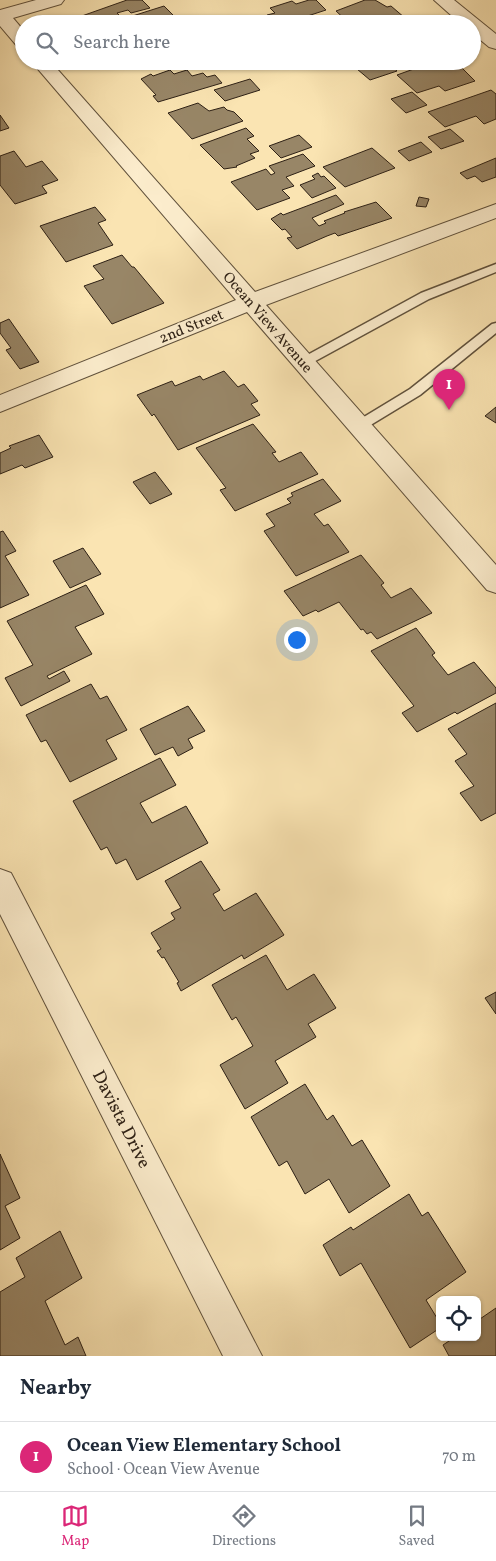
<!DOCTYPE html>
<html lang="en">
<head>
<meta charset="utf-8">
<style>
	:root { --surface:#fff; --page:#f6f6f7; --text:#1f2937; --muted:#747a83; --line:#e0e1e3; --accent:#db2777 }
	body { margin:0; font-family:Vollkorn,serif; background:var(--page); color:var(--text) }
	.controls { position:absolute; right:15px; bottom:15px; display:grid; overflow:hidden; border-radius:8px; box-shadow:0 1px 4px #0004 }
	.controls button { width:45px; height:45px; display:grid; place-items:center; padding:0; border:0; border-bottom:1px solid var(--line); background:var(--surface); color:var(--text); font:25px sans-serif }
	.you { position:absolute; left:296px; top:639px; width:18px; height:18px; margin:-12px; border:4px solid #fff; border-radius:50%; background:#1a73e8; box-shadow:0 0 0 8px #1a73e833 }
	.badge { display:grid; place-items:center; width:32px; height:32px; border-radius:50%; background:var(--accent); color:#fff; font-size:16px; font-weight:700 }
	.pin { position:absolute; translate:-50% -41px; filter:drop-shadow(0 1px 2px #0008) }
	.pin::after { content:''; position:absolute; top:26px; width:18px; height:15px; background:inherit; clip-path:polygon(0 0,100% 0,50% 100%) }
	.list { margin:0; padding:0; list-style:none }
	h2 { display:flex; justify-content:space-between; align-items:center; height:65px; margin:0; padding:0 20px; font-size:21px }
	h2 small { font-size:16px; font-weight:400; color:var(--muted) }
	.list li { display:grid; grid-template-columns:32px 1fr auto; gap:15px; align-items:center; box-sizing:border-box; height:70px; padding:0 20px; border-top:1px solid var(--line) }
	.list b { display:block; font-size:19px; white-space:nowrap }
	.list p { margin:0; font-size:16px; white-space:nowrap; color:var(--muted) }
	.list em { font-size:16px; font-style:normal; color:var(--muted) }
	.icon { flex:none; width:28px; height:28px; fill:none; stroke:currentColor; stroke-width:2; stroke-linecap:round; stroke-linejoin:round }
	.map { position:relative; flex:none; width:496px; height:1356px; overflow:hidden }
	.search { position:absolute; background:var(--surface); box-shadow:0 1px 4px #0004; left:15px; right:15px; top:15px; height:55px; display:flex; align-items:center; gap:12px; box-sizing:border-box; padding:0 18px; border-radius:28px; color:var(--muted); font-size:19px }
	.sheet { height:135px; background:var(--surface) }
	nav { display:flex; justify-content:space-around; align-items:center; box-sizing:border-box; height:70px; border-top:1px solid var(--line); background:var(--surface); font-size:14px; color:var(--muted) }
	nav a { display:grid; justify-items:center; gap:2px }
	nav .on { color:var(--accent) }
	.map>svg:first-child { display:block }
	.building { fill:#988667; stroke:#2d2015 }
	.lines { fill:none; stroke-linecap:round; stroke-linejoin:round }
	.lane-casing { stroke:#60513c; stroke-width:3 }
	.street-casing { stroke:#60513c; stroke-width:2 }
	.lane { fill:#fcedcd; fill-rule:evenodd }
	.street { fill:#fcedcd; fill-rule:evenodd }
	.labels { text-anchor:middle; stroke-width:4; stroke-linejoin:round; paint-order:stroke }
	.street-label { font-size:15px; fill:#2d2015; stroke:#fcedcd }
	.near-street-label { font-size:18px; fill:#2d2015; stroke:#fcedcd }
</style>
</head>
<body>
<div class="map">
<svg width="496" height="1356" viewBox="0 0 496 1356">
	<rect width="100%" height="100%" fill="#fae4b2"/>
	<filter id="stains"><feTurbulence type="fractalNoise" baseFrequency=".004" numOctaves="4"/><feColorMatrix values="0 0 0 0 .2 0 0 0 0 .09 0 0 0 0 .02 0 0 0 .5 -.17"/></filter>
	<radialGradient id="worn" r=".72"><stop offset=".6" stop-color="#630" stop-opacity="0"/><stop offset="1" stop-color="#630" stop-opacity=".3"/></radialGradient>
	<g class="building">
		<polygon points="127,0 142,0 150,8 131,13 128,10 117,13 123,19 164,6 174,16 150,24 85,24 79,17"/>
		<polygon points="309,0 316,0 326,10 283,24 275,24 267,15 275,13 270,8 292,1 296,4"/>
		<polygon points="365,0 375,0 387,7 391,6 405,18 388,24 350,24 336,11"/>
		<polygon points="119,61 143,61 125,67"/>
		<polygon points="186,61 214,61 215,62 193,69"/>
		<polygon points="378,61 386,61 397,71 370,80 357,69"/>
		<polygon points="436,61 455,61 475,81 445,91 439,86 417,93 397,75"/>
		<polygon points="170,70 174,74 187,70 192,76 203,73 207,77 215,75 222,83 158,102 153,96 156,95 141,79 151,74 153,76"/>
		<polygon points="250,79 260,90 225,101 214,90"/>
		<polygon points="491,90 496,94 496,119 484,124 476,116 445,127 428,112"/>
		<polygon points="412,92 427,105 406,113 391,99"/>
		<polygon points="198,103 209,111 224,107 227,110 234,112 243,121 192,139 168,113"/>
		<polygon points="0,115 9,128 0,131"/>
		<polygon points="246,128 254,136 247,139 259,151 250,154 255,158 236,166 237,167 224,169 200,145"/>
		<polygon points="450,129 464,141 441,149 428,137"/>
		<polygon points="299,135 312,147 281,158 269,146"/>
		<polygon points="421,142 432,152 409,161 398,151"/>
		<polygon points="372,148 395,168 345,187 323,167"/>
		<polygon points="14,151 26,167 42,161 58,180 42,186 47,193 15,204 0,185 0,156"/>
		<polygon points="303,154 315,166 286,177 294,186 282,190 290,198 257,210 231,182 266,169 271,175 275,173 269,166"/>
		<polygon points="496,158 496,177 482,182 475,176 467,179 460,173"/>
		<polygon points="318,173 321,177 324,176 336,188 312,198 300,185 315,179 312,176"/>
		<polygon points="336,195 344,204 312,218 319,226 326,223 324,221 345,213 344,212 376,202 392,218 338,236 335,233 327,236 297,249 287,238 292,237 285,229 282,230 271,219 281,213 283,215"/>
		<polygon points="419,197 429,199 426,207 416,206"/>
		<polygon points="95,207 106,220 98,223 113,245 66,262 40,226"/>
		<polygon points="122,255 132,267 134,267 164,303 112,324 84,286 104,279 93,266"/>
		<polygon points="9,319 39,362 20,369 6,350 11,348 0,333 0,323"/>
		<polygon points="224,371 238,387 244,384 258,401 251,404 260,415 178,450 154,414 152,416 137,395 172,381 175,386 200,376 203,380"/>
		<polygon points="496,407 496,423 485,416"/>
		<polygon points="253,424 276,452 272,453 279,462 301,452 318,474 235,511 220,490 226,488 196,448"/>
		<polygon points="39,435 53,457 25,468 22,465 0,474 0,453 11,448 9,446"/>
		<polygon points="155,472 172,494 150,504 133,482"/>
		<polygon points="323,479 341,501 314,514 324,526 328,524 349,552 296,576 264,531 275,526 266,514 291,503 287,499 293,496 291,493"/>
		<polygon points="3,531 16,551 5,556 29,595 0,608 0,532"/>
		<polygon points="83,548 101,574 70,588 53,561"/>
		<polygon points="361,555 384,583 381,585 391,598 411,588 432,613 377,639 371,632 367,634 363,629 361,630 339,602 318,612 316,610 303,616 284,591"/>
		<polygon points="86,585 104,614 75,627 92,654 47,676 49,679 64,671 70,681 21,706 5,678 33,665 7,621"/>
		<polygon points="416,628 435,653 432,655 448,675 474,662 496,688 496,693 457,714 455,712 417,732 402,713 414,706 371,651"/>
		<polygon points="91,684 100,699 107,696 127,730 106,740 117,759 70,782 46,740 41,742 26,715"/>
		<polygon points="496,703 496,813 481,821 460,793 474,786 455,761 467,754 448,729"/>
		<polygon points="188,706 205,731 188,739 193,748 178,756 173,747 155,755 140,729"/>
		<polygon points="160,758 176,785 140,803 152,823 186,806 208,843 137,880 126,859 116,864 107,847 101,850 73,801"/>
		<polygon points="201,861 220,890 213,894 224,911 256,893 284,935 244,959 242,955 181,991 177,983 179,982 164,957 162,958 157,951 161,949 151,933 175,919 171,913 181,908 165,881"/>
		<polygon points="266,955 287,990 314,974 336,1008 308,1024 316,1037 275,1061 288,1083 245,1109 220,1065 253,1046 236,1017 232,1020 212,985"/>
		<polygon points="496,992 496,1014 485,998"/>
		<polygon points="305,1084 327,1120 333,1115 352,1146 362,1140 390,1186 349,1213 329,1179 305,1194 287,1161 279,1166 251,1117"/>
		<polygon points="0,1154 20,1198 5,1206 20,1238 0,1250"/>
		<polygon points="409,1194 422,1216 428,1212 466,1272 426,1300 440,1323 440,1328 410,1348 361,1263 340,1276 323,1245 351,1227 353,1230"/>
		<polygon points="60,1231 82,1278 45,1301 65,1345 78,1337 86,1356 0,1356 0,1292 25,1277 16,1258"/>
		<polygon points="496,1308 496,1356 449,1356 443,1345 455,1337 477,1337 477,1321"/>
	</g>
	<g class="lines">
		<g class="lane-casing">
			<g id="lane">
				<polygon points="496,264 496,272 429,299 308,365 304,366 298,362 300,359 421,293"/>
				<polygon points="496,323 496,333 420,395 364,429 354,429 352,426 354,423 410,389 492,324"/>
			</g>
		</g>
		<g class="street-casing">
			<g id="street">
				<polygon points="36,0 64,0 61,4 13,18 24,31 24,47 17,46 0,26 0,10"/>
				<polygon points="434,0 454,0 496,34 496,49 489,47 472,33 472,24 461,24"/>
				<polygon points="31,61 50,61 255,292 496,204 496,218 266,305 496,565 496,593 487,590 247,312 0,412 0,395 236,300"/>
				<polygon points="0,869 11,873 262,1356 223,1356 0,914"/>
			</g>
		</g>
		<use href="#lane" class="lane"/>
		<use href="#street" class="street"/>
	</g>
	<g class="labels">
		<g class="street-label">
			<text transform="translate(268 322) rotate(49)" y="5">Ocean View Avenue</text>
			<text transform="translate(191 326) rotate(-22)" y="5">2nd Street</text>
		</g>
		<g class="near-street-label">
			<text transform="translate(122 1119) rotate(63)" y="6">Davista Drive</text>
		</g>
	</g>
	<rect width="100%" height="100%" filter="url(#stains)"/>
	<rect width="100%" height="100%" fill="url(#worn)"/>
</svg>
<div class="controls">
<button><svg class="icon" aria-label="locate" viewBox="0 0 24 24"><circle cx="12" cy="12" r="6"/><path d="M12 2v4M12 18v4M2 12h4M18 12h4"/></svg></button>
</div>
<div class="you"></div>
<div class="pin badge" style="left:449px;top:410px">1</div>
<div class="search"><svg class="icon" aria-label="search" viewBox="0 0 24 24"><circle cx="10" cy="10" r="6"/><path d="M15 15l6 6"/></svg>Search here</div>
</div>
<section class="sheet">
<h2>Nearby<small></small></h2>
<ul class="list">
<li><span class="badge">1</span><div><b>Ocean View Elementary School</b><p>School · Ocean View Avenue</p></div><em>70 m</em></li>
</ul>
</section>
<nav>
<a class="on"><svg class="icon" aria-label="map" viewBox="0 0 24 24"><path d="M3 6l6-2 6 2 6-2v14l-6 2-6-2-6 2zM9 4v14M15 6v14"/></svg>Map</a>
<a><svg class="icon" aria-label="directions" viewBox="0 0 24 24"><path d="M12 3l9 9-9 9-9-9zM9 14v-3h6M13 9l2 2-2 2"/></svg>Directions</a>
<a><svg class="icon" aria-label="saved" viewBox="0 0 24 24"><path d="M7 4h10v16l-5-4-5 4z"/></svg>Saved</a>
</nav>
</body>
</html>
